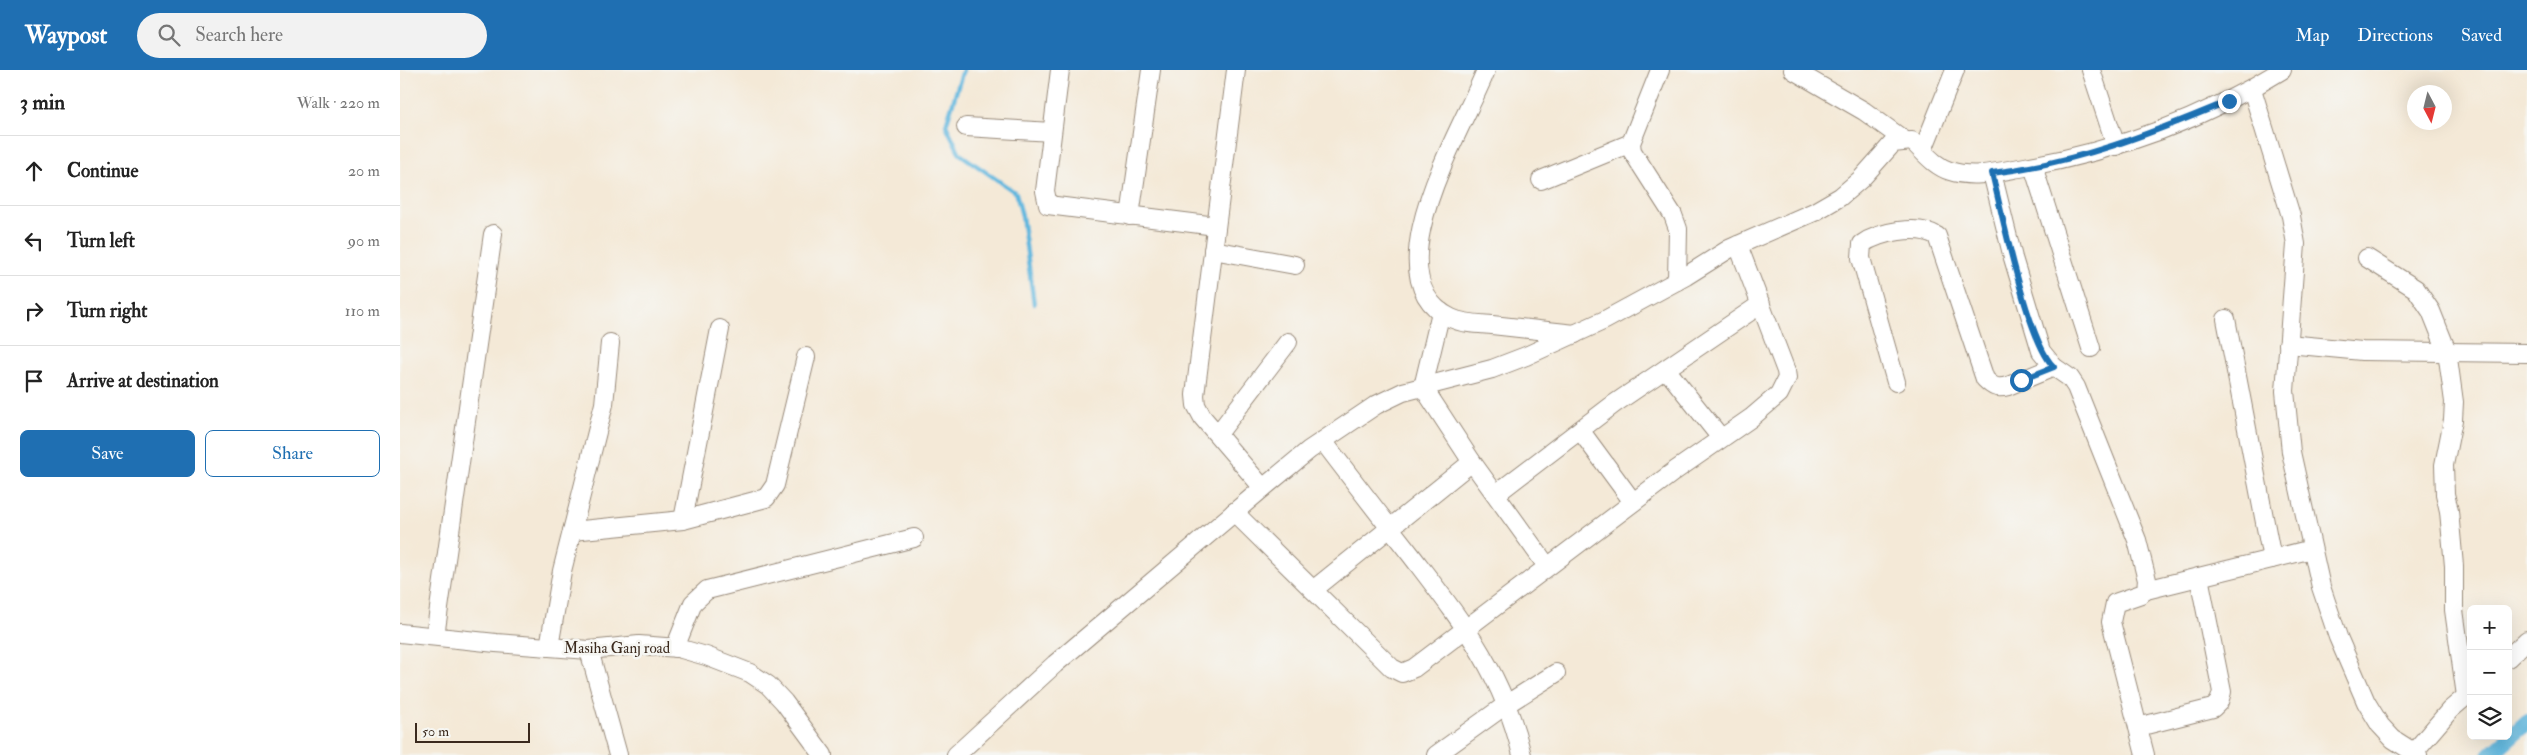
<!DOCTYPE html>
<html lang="en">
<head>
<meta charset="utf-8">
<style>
	:root { --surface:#fff; --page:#f2f2f2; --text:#222; --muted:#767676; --line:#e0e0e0; --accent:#1f6fb2 }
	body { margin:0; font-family:"IM FELL Double Pica",serif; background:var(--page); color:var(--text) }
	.controls { position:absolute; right:15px; bottom:15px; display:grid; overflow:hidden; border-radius:8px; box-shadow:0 5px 20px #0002 }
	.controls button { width:45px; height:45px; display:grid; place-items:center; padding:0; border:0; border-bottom:1px solid var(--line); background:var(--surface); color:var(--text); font:25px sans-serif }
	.compass { position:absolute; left:2007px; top:15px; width:45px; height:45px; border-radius:50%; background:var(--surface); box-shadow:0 5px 20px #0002; rotate:173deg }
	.scale { position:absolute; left:15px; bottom:12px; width:115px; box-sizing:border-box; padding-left:5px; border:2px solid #3b2a1e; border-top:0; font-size:14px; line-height:18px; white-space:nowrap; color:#3b2a1e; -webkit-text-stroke:4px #f6f6f2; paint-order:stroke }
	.stop { position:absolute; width:15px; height:15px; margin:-11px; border:4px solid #1f6fb2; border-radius:50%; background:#fff }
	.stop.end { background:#1f6fb2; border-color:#fff; box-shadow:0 1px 5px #0008 }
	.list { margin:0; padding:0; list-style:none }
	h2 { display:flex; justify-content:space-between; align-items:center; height:65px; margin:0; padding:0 20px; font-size:21px }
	h2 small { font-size:16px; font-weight:400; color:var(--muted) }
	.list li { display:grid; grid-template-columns:32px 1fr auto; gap:15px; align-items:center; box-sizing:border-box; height:70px; padding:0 20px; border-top:1px solid var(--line) }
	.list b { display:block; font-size:19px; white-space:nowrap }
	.list em { font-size:16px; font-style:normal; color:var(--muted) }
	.actions { display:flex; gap:10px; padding:15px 20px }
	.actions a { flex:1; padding:11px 0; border:1px solid var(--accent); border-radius:8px; text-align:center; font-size:18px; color:var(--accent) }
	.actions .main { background:var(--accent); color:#fff }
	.icon { flex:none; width:28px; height:28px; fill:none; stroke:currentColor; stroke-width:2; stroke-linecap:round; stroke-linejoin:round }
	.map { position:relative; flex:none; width:2127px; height:685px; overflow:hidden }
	header { display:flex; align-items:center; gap:30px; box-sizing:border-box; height:70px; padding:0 25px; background:var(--accent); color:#fff }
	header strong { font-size:24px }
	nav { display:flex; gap:28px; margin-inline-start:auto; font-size:18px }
	.search { width:350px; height:45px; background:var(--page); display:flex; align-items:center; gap:12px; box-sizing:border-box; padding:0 18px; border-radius:28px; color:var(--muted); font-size:19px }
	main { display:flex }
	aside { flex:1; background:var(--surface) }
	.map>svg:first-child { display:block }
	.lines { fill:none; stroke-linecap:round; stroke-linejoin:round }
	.stream { stroke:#61b7de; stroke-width:4.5 }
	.canal { stroke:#61b7de; stroke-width:16 }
	.minor-casing { stroke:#988a7a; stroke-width:20 }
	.minor { stroke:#fff; stroke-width:18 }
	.route { stroke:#1f6fb2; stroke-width:6 }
	.labels { text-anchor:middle; stroke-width:5; stroke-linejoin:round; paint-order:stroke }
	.street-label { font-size:15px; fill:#3b2a1e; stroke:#f6f6f2 }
</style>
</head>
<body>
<header>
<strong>Waypost</strong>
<div class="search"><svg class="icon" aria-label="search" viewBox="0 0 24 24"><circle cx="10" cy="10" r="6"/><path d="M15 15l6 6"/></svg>Search here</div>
<nav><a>Map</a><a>Directions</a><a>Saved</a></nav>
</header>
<main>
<aside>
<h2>3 min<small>Walk · 220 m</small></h2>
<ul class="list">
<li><svg class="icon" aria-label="ahead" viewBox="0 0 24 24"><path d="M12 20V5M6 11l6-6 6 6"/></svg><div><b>Continue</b></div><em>20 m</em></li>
<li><svg class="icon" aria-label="left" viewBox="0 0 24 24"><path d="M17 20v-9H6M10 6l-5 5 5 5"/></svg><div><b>Turn left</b></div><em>90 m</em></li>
<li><svg class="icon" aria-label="right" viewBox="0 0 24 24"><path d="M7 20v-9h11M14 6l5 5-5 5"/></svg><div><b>Turn right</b></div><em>110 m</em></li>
<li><svg class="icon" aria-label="arrive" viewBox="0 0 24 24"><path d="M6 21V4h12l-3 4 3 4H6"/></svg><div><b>Arrive at destination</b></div></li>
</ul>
<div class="actions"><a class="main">Save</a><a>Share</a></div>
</aside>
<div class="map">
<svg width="2127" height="685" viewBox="0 0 2127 685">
	<rect width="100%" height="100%" fill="#f6f6f2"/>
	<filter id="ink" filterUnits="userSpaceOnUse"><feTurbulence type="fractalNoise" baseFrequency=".02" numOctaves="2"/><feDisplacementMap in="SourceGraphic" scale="10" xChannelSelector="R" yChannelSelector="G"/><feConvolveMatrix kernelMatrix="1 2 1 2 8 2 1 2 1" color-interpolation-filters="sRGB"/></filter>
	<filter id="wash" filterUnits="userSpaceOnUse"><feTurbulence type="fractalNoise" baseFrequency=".0096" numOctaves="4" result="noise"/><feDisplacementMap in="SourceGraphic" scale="20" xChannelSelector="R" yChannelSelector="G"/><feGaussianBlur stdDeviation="1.12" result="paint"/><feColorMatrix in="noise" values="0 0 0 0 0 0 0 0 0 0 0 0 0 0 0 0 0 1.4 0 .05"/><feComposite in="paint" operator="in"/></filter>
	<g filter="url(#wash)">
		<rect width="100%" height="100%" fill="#f4e9d7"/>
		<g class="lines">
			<polyline class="stream" points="563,0 546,55 560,84 616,123 622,146 634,234"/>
			<polyline class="canal" points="2090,685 2127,652"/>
		</g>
	</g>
	<g filter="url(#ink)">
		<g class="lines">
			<g class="minor-casing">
				<g id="minor">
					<polyline points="660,0 645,121 648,135 816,156"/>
					<polyline points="836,0 795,325 796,335 803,348 863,418"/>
					<path d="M1086,0C1066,54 967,208 1051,248C1063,254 1079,254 1092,255C1120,258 1147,261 1175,264"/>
					<polyline points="1260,0 1231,73 1232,81 1273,145 1278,159 1277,211"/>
					<polyline points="1393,0 1464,41 1504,70"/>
					<polyline points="1691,0 1716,76"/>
					<polyline points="1852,19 1891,146 1896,174 1885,321 1891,382 1921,517 1938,567 1966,632 1980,655 1993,669 2018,685"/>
					<polyline points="566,57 652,62"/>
					<polyline points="1523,80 1555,0"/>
					<polyline points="1633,96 1691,278"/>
					<polyline points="1592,103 1613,188 1641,281 1654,297 1670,308 1676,317 1737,470 1747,510 1746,520 1741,524 1715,533 1711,552 1745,685"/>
					<polyline points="1141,110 1231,73"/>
					<polyline points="730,146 751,0"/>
					<polyline points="813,180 895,195"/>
					<polyline points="1967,188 2016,219 2031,241 2047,281 2054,332 2053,350 2044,395 2045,424 2049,441 2054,496 2054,540 2066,626"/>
					<polyline points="1041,242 1023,317 1072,392 1147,496"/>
					<polyline points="1826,249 1872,489"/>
					<polyline points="1888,274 1962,281 2127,283"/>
					<polyline points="1266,299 1321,368"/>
					<path d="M1496,312L1461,188L1462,174C1479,162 1518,154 1537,166L1585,309C1593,317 1597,319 1608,316L1654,297"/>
					<polyline points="1180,360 1233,432"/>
					<polyline points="818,364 888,272"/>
					<path d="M923,371C952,409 981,447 1011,485C1062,552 1102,601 1122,685"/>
					<polyline points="1096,424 1214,334 1361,234"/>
					<polyline points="834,442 992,598 1002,603 1014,598 1276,400 1351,348 1379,324 1387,308 1386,301 1338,175"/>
					<polyline points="283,450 320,259"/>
					<polyline points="172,461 283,450 366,428 375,415 406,287"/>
					<polyline points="913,520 1072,392"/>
					<polyline points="1746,520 1912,479"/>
					<polyline points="0,563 96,573 189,580 239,575 278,578 306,586 350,603 368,615 384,632 423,685"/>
					<polyline points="35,566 93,164"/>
					<polyline points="149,577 162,501 204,334 210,273"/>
					<polyline points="275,578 293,533 307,520 514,468"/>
					<polyline points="189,580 218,685"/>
					<polyline points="2108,588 2127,570"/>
					<polyline points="1738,657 1813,638 1819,632 1822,622 1799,507"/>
					<polyline points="2014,682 2050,640 2071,622"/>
					<path d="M556,685L655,594L863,418L909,380L976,335L1003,322L1092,299L1126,286L1205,250L1286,206L1329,179L1414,142L1440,127L1461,109L1493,73L1512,71C1524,82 1534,96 1550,101C1574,109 1601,101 1625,97C1716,81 1804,49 1882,0"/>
					<polyline points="1036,685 1107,634 1156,603"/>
				</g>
			</g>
			<use href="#minor" class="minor"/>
		</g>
	</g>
	<g class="lines" filter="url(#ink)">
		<path class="route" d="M1621,310L1654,297C1628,273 1602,143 1592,103C1677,93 1750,64 1829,31"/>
	</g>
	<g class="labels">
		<g class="street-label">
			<text x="217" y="583">Masiha Ganj road</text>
		</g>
	</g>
</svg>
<div class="controls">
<button>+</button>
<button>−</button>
<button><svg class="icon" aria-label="layers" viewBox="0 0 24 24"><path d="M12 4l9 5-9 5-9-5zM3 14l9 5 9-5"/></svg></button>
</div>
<svg class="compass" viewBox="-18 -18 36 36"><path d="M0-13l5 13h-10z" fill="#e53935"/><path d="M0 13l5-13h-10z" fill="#767676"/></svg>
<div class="scale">50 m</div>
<div class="stop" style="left:1621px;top:310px"></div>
<div class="stop end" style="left:1829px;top:31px"></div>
</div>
</main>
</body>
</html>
